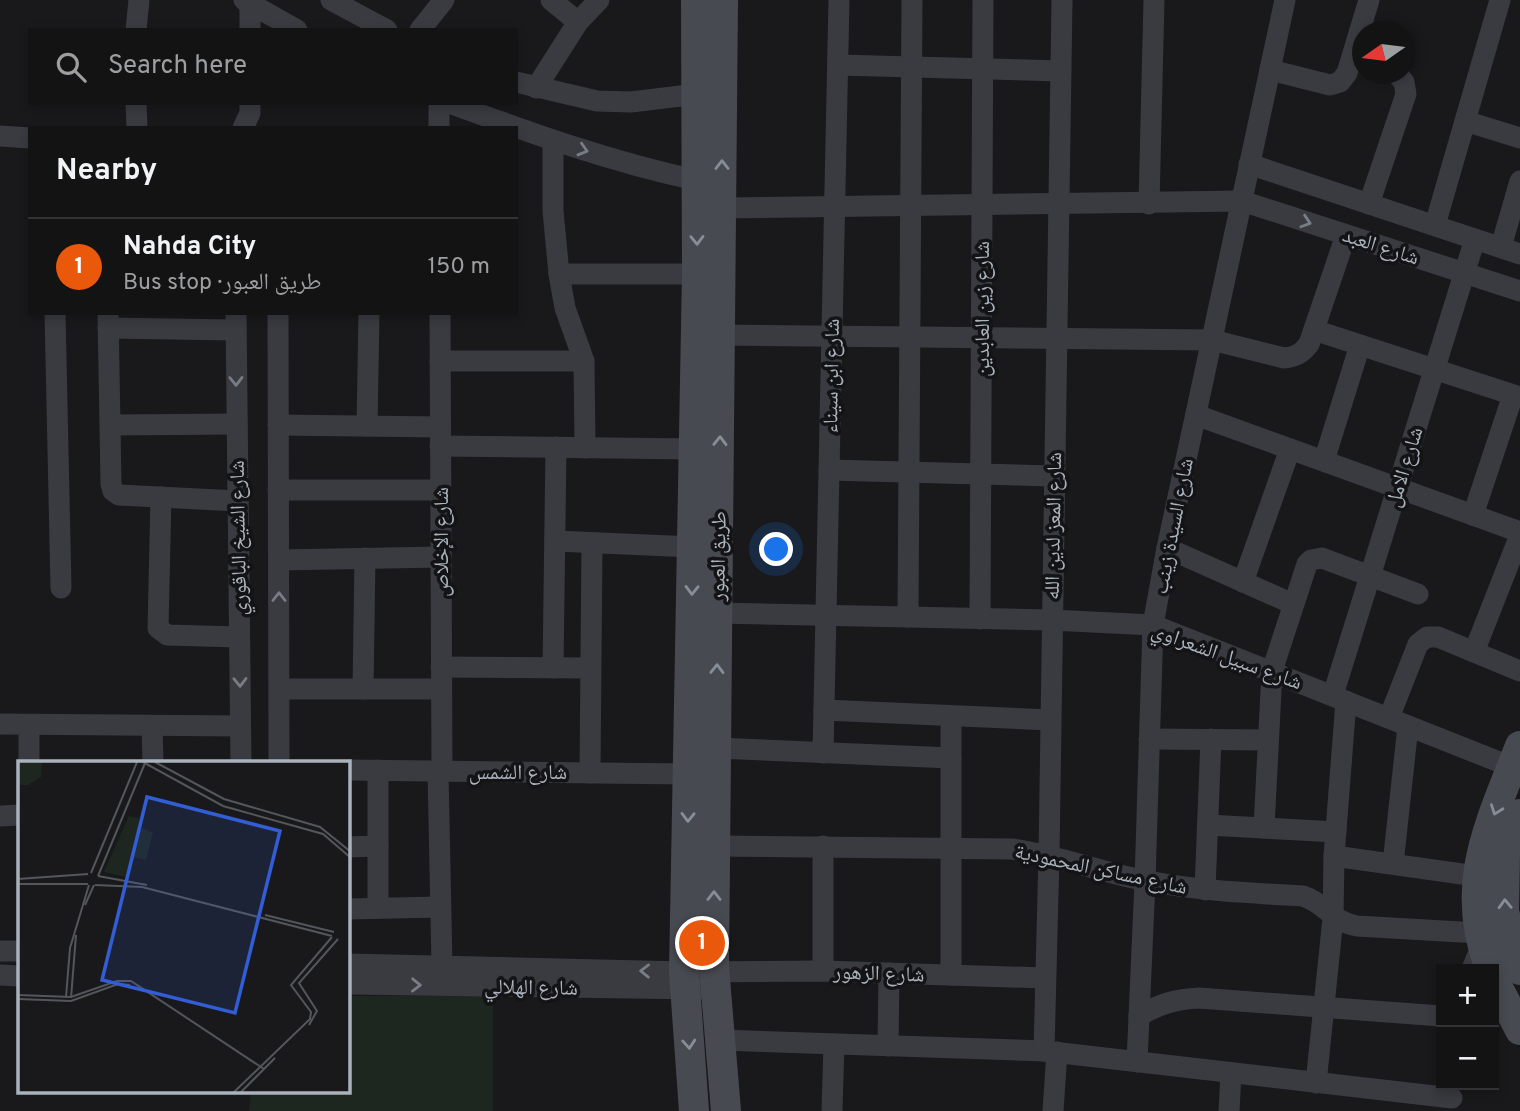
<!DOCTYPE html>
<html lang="en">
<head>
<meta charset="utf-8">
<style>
	:root { --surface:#131314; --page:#202022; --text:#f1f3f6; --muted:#9d9ea0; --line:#323234; --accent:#ea580c }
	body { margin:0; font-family:Overpass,"Noto Naskh Arabic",sans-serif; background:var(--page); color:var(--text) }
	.controls { position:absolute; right:21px; bottom:21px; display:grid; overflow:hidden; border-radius:0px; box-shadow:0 4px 10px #0003 }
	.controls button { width:63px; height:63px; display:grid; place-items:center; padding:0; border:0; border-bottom:2px solid var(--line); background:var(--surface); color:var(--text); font:35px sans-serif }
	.compass { position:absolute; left:1352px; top:21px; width:63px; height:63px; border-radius:50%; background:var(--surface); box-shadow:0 4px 10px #0003; rotate:256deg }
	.you { position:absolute; left:777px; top:550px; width:24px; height:24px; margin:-18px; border:5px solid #fff; border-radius:50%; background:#1a73e8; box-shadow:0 0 0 10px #1a73e833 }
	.badge { display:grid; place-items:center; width:46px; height:46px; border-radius:50%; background:var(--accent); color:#fff; font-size:23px; font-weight:700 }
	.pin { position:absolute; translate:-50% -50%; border:4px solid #fff; box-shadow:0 2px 7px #0006 }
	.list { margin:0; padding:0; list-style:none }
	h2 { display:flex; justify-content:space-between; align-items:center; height:91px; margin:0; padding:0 28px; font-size:30px }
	h2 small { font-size:23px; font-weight:400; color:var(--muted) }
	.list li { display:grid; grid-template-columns:46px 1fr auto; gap:21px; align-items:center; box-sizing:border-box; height:98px; padding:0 28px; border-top:2px solid var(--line) }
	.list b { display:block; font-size:26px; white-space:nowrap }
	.list p { margin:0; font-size:23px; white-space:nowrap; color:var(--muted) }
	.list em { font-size:23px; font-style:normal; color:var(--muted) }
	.icon { flex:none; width:38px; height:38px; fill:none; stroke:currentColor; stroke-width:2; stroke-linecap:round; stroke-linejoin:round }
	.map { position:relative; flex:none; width:1520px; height:1111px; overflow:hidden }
	.search { position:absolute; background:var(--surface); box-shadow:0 4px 10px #0003; left:28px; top:28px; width:490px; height:77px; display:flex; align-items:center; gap:18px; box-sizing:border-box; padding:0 24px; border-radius:0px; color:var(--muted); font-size:26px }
	.panel { position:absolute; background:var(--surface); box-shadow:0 4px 10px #0003; left:28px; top:126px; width:490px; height:189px; border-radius:0px }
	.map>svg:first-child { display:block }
	.green { fill:#1e271f }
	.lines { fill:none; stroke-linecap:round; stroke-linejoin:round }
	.street { stroke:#3a3b41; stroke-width:21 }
	.secondary { stroke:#474b51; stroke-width:30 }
	.oneway { stroke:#787c85 }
	.oneway2 { stroke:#878e97 }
	.labels { text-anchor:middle; stroke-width:7; stroke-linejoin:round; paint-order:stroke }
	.street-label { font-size:21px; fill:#aab2bc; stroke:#141417 }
	.inset-road { fill:none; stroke:#53565b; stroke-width:2 }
	.view { fill:#325dd4; fill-opacity:0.15; stroke:#325dd4; stroke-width:3.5 }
	.inset-edge { fill:none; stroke:#aab2bc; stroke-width:3.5 }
</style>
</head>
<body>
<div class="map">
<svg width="1520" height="1111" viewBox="0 0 1520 1111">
	<rect width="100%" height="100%" fill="#19191b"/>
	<polygon class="green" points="493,995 493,1111 249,1111 251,1092 348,1092 348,996"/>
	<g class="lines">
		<g class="street">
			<polyline points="244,0 297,30"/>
			<polyline points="331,0 387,30"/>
			<polyline points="551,0 578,22"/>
			<polyline points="136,30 139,0"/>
			<polyline points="250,30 250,3"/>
			<polyline points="420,30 444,0"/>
			<polyline points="838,65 1061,71"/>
			<polyline points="1270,70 1330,85 1340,82 1347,73 1369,0"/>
			<polyline points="516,82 597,101 631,102 697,94"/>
			<polyline points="536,88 578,22 599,0"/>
			<polyline points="136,103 137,128"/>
			<polyline points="439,103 439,128"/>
			<path d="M449,103C531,133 611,162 696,180"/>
			<polyline points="1465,121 1520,138"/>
			<polyline points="243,128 250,113 250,103"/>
			<polyline points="0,136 30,138"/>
			<polyline points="553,141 553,211 559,274 565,308 584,361 585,448"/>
			<polyline points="1249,164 1520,254"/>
			<polyline points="1149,204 1154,0"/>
			<polyline points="1369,204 1406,94 1404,82 1397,74"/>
			<polyline points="722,208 1242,201 1520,291"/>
			<polyline points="1435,225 1500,0"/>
			<polyline points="1501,247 1520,181"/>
			<polyline points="559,274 697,274"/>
			<polyline points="55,313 61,588"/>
			<polyline points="108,313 111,484 113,491 119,495 238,501"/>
			<polyline points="236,313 241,763"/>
			<polyline points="278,313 279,763"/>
			<polyline points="440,313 442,771"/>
			<polyline points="108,328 236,330"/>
			<polyline points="1314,330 1520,397"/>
			<path d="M721,335L1212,340L1284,358C1296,357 1302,353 1309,344L1346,235"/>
			<polyline points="440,361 584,361"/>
			<polyline points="1196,415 1520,532"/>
			<polyline points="111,425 237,424"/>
			<polyline points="278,425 440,427"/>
			<polyline points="367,426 369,313"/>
			<polyline points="440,446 694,449"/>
			<polyline points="1324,461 1360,345"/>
			<polyline points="829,470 1054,476"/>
			<polyline points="278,490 441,490"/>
			<polyline points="161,497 158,628 167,635 239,637"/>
			<polyline points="1473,515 1513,395"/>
			<polyline points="555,541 693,547"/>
			<polyline points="1167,548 1293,604"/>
			<polyline points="279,560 441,557"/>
			<polyline points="1243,582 1290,449"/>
			<polyline points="718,613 1051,620 1153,625 1512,767"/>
			<polyline points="908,617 912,0"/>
			<polyline points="980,619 983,0"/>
			<polyline points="1474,652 1520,535"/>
			<polyline points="441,667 590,668"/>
			<polyline points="553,668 556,447"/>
			<polyline points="280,689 441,689"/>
			<polyline points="363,689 365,558"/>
			<polyline points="1333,695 1475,239"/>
			<polyline points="824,710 1050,720"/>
			<polyline points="951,716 951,975"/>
			<polyline points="1389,718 1418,644 1427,637 1438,637 1520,671"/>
			<polyline points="0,724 240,726"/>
			<polyline points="152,726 153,763"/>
			<polyline points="1149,739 1268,740"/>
			<polyline points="716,748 951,758"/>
			<polyline points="823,753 839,0"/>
			<polyline points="29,763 29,725"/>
			<polyline points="348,770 689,774"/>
			<polyline points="378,770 378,908"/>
			<polyline points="438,771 442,966"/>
			<polyline points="590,773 592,543"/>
			<polyline points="0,816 19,815"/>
			<polyline points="1208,825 1336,832"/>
			<polyline points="1264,828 1272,671 1307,564 1311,560 1322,558 1418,594"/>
			<path d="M715,846L1012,849C1058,855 1102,873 1148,881C1199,891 1251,893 1303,896C1327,904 1330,921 1357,926L1478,933"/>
			<polyline points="823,846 823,971"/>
			<polyline points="348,847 378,846"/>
			<polyline points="1334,856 1476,876"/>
			<polyline points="1393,864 1408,726"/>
			<polyline points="1205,890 1211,739"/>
			<polyline points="348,909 440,907"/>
			<polyline points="0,951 19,951"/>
			<polyline points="348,964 684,972 823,971 1045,978"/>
			<polyline points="1472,969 1481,947"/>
			<polyline points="0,975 19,976"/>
			<polyline points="348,984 700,989"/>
			<path d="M1139,1016C1159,1004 1176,999 1199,998L1441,1016"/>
			<polyline points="720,1040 1044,1051 1452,1098"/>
			<polyline points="888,1046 889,973"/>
			<polyline points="1044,1051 1049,855 1062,0"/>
			<polyline points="1137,1062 1145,881 1153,625 1167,548 1285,0"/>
			<polyline points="1316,1083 1333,918 1334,856 1346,701"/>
			<polyline points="832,1111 834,1044"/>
			<polyline points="1053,1111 1057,1052"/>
			<polyline points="1229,1111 1231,1073"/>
		</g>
		<g class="secondary">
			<polyline points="723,0 714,967 726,1111"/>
			<polyline points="1520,814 1505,854 1504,912 1520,970"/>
			<path d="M1490,969C1458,884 1489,826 1520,746"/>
			<polyline points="1494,980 1520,1030"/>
			<polyline points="694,1111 684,972 697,274 696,0"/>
		</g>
	</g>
	<defs><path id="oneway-chevron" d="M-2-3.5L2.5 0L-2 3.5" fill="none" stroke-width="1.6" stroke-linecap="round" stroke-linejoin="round" transform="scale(1.75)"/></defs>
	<g class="oneway">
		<use href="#oneway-chevron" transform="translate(583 150) rotate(17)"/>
		<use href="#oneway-chevron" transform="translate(1306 222) rotate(18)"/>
		<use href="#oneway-chevron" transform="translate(236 381) rotate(89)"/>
		<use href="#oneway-chevron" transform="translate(279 597) rotate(-90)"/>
		<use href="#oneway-chevron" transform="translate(240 682) rotate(89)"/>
		<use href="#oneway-chevron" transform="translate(645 971) rotate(-179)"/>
		<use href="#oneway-chevron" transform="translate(416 985) rotate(1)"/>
	</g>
	<g class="oneway2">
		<use href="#oneway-chevron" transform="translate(722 165) rotate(-90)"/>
		<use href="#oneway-chevron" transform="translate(697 240) rotate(89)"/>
		<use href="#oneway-chevron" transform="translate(720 441) rotate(-89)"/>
		<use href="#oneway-chevron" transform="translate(692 590) rotate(91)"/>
		<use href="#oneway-chevron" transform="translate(717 669) rotate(-89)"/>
		<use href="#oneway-chevron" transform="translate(1496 810) rotate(110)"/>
		<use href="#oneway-chevron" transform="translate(688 817) rotate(91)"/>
		<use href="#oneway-chevron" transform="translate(714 896) rotate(-90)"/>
		<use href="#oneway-chevron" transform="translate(1505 904) rotate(-92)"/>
		<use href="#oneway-chevron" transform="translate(689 1044) rotate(86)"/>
	</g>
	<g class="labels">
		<g class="street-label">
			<text transform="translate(1381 246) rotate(18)" y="7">شارع العبد</text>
			<text transform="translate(982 309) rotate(-90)" y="7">شارع زين العابدين</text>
			<text transform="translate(831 376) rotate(-89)" y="7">شارع ابن سيناء</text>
			<text transform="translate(1404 467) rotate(-73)" y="7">شارع الامل</text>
			<text transform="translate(1053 526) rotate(-89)" y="7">شارع المعز لدين الله</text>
			<text transform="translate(1173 526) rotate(-79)" y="7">شارع السيدة زينب</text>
			<text transform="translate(238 538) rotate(-91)" y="7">شارع الشيخ الباقوري</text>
			<text transform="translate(441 542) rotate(-90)" y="7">شارع الإخلاص</text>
			<text transform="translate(718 556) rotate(-89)" y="7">طريق العبور</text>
			<text transform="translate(1227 656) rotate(20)" y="7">شارع سبيل الشعراوي</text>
			<text x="518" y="779">شارع الشمس</text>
			<text transform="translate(1101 869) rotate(12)" y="7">شارع مساكن المحمودية</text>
			<text transform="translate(879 973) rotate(2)" y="7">شارع الزهور</text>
			<text transform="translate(531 987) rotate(1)" y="7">شارع الهلالي</text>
		</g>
	</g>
	<g transform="translate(18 761)">
		<rect width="332" height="332" fill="#19191b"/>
		<path d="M0,1H24L23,16L10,24H0ZM111,55L121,57L120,66L135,71L128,99L114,96L109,116L86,111Z" fill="#1e271f"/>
		<path class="inset-road" d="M125,1L205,45L305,73L333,97M137,1L206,38L302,66L333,91M73,112L119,1M80,115L129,124M80,115L127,2M0,118L70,113M0,123H70M77,124L124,126L314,175M67,144L76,124M247,154L316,171M0,234L53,236L99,220H113L246,308M48,236L52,187L71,124M53,237L58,174M0,238L53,240L100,223L112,224M291,264L299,250L281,222L320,178M215,332L292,258L293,251L273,224L314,176M222,332L257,297"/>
		<path class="view" d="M129,36L262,70L217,252L84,219Z"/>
		<rect width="332" height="332" class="inset-edge"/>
	</g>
</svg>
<div class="controls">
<button>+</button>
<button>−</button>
</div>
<svg class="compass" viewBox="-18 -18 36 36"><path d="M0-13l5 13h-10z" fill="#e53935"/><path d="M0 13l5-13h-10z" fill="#9d9ea0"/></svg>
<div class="you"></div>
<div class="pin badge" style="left:702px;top:943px">1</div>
<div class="search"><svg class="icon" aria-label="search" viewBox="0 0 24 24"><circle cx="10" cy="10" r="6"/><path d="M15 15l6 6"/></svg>Search here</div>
<section class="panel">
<h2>Nearby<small></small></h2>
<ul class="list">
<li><span class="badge">1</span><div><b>Nahda City</b><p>Bus stop · طريق العبور</p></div><em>150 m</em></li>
</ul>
</section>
</div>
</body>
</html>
